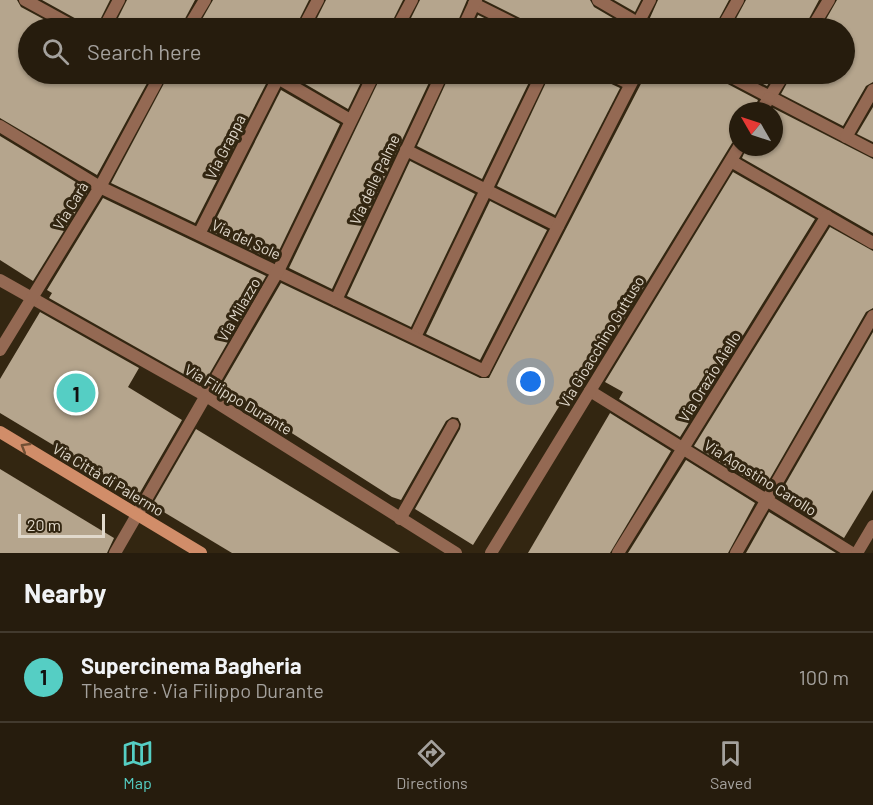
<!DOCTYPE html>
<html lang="en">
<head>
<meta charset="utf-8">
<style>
	:root { --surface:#261c0d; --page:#2e2516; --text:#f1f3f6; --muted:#a4a19d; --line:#423a2e; --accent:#55cec4 }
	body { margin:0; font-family:Barlow,sans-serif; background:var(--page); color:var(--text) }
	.compass { position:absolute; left:729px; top:102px; width:54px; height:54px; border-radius:50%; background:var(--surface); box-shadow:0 2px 4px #0004; rotate:309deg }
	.scale { position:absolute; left:18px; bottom:15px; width:87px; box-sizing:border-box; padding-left:6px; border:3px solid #e1d9cc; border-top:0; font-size:16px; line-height:21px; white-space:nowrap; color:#e1d9cc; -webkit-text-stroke:4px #332611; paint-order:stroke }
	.you { position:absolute; left:531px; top:382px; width:21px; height:21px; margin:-15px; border:4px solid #fff; border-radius:50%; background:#1a73e8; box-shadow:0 0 0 9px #1a73e833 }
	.badge { display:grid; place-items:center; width:39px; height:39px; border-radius:50%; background:var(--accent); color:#111; font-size:20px; font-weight:700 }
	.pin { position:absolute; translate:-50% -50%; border:3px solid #fff; box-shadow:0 2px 6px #0006 }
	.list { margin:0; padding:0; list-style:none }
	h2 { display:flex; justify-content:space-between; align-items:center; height:78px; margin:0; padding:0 24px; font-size:26px }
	h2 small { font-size:20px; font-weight:400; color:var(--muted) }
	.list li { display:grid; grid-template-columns:39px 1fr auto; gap:18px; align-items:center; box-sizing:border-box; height:90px; padding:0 24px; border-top:2px solid var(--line) }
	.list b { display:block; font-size:22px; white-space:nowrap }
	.list p { margin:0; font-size:20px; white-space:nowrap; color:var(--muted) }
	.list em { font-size:20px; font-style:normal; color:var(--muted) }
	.icon { flex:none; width:33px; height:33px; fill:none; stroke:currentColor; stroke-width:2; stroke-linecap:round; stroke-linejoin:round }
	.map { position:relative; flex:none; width:873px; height:553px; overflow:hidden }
	.search { position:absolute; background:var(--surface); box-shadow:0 2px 4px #0004; left:18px; right:18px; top:18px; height:66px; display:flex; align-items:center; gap:15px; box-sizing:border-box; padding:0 21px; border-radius:33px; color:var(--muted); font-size:22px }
	.sheet { height:168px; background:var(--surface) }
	nav { display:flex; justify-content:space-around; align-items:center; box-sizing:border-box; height:84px; border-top:2px solid var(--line); background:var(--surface); font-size:16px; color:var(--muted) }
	nav a { display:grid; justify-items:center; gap:3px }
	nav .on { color:var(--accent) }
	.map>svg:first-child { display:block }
	.building { fill:#b5a58d }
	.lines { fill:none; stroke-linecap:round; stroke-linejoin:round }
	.service { stroke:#946953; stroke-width:12 }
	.minor { stroke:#946953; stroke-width:12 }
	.secondary { stroke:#d18d69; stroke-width:12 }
	.oneway { stroke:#724f34 }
	.labels { text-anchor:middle; stroke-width:6; stroke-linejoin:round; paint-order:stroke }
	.street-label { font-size:15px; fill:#e1d9cc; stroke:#332611 }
</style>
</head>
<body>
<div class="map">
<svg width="873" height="553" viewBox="0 0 873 553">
	<rect width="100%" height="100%" fill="#332611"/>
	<g class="building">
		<polygon points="0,0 17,0 21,7 60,28 28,28 28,74 152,74 97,175 0,118"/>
		<polygon points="42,0 110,0 96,28 84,28 80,21"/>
		<polygon points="127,0 195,0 180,28 113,28"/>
		<polygon points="213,0 309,0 295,28 197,28"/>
		<polygon points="326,0 403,0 389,28 312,28"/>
		<polygon points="420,0 467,0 455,28 406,28"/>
		<polygon points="484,0 590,0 594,7 630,28 530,28 526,21"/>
		<polygon points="614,0 641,0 635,12"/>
		<polygon points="658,0 729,0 714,28 654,28 653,23 649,20"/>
		<polygon points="746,0 819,0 804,28 731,28"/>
		<polygon points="837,0 873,0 873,82 866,86 843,126 781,94 792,74 844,74 844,28 821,28"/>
		<polygon points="478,15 505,28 472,28"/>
		<polygon points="169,74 271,74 195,223 111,183"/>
		<polygon points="288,74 365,74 348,109"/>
		<polygon points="382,74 433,74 332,289 289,268"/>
		<polygon points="450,74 533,74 482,179 417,146"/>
		<polygon points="550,74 590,74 620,88 555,215 497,186"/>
		<polygon points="646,74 718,74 722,81 758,100 753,111 738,111 738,139 732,143 591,373 583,368 473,545 415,509 460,429 461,424 458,418 452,417 446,421 401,500 392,497 276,423 275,426 217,393 281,283 480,378 489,378"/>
		<polygon points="743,74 775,74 767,86"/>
		<polygon points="281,90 340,124 274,261 210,231"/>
		<polygon points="873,107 873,142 857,134"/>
		<polygon points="773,108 873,159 873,233 742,158 747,147 774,147 774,111 771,111"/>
		<polygon points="0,136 89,190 33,281 0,260"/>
		<polygon points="410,161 475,194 411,327 347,296"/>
		<polygon points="733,172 815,219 680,437 619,399 623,392 605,382"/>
		<polygon points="103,198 266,276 203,385 49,298 52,293 47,290"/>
		<polygon points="490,201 547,230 480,360 426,334"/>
		<polygon points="830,227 873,251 873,308 866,312 764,489 694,446"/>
		<polygon points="40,312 139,368 128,387 182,420 138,496 0,413 0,379"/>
		<polygon points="873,332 873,490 844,538 778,497"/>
		<polygon points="610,413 671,451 610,553 528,553"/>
		<polygon points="196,429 400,553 232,553 152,505"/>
		<polygon points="686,460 755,503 728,553 628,553"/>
		<polygon points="0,469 114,538 107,553 0,553"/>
		<polygon points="769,512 836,553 746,553"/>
	</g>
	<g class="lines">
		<g class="service">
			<polyline points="598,0 646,28"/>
			<polyline points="474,4 522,28"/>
			<polyline points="638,23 650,0"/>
			<polyline points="104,28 119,0"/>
			<polyline points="303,28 318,0"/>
			<polyline points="463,28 476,0"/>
			<polyline points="812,28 829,0"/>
			<polyline points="610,74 630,84"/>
			<polyline points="726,74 873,151"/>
			<polyline points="278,78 350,120"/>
			<polyline points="769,98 784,74"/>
			<polyline points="846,137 873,90"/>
			<polyline points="406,150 558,226"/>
			<polyline points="731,161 873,243"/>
			<polyline points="199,234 280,74"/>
			<polyline points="336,300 442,74"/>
			<polyline points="415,337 542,74"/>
			<polyline points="484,371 636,74"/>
			<polyline points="590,391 852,553"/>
			<polyline points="618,553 827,216"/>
			<polyline points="736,553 873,316"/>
			<polyline points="857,553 873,526"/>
		</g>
		<g class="minor">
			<polyline points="25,0 76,28"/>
			<polyline points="188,28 205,0"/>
			<polyline points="397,28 412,0"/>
			<polyline points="722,28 738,0"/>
			<polyline points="761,111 769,98"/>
			<polyline points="0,126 100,187 484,371"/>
			<polyline points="0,280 206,396 456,553"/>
			<polyline points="0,350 100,187 161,74"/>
			<polyline points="400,519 453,425"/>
			<polyline points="115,553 278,271 374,74"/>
			<polyline points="491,553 739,147"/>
		</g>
		<polyline class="secondary" points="0,432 201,553"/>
	</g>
	<defs><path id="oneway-chevron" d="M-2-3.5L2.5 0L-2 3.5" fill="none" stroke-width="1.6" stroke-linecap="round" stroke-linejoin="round" transform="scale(1.5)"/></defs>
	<use class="oneway" href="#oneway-chevron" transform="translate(25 447) rotate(-149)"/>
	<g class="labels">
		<g class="street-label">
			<text transform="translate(226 147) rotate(-63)" y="5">Via Grappa</text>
			<text transform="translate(375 180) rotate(-65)" y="5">Via delle Palme</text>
			<text transform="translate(71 206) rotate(-59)" y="5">Via Carà</text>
			<text transform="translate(246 240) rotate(25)" y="5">Via del Sole</text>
			<text transform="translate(239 310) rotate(-60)" y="5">Via Milazzo</text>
			<text transform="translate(602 342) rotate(-59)" y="5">Via Gioacchino Guttuso</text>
			<text transform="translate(710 377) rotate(-58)" y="5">Via Orazio Aiello</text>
			<text transform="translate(238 400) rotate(31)" y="5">Via Filippo Durante</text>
			<text transform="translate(760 478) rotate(32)" y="5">Via Agostino Carollo</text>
			<text transform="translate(108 480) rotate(31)" y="5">Via Città di Palermo</text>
		</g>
	</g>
</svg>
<svg class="compass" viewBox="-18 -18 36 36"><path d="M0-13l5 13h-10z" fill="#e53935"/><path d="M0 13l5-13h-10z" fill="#a4a19d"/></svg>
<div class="scale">20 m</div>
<div class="you"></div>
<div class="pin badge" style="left:76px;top:393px">1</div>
<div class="search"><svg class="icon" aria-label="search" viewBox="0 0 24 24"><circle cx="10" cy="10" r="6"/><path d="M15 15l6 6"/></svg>Search here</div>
</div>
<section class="sheet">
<h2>Nearby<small></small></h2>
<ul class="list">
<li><span class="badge">1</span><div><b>Supercinema Bagheria</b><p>Theatre · Via Filippo Durante</p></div><em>100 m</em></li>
</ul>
</section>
<nav>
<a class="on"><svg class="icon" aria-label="map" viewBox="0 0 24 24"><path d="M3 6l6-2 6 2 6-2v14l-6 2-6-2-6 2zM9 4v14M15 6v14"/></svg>Map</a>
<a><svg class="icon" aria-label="directions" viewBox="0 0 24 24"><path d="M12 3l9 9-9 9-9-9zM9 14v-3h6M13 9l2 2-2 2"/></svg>Directions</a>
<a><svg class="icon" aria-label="saved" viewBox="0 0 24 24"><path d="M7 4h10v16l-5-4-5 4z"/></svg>Saved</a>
</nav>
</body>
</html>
